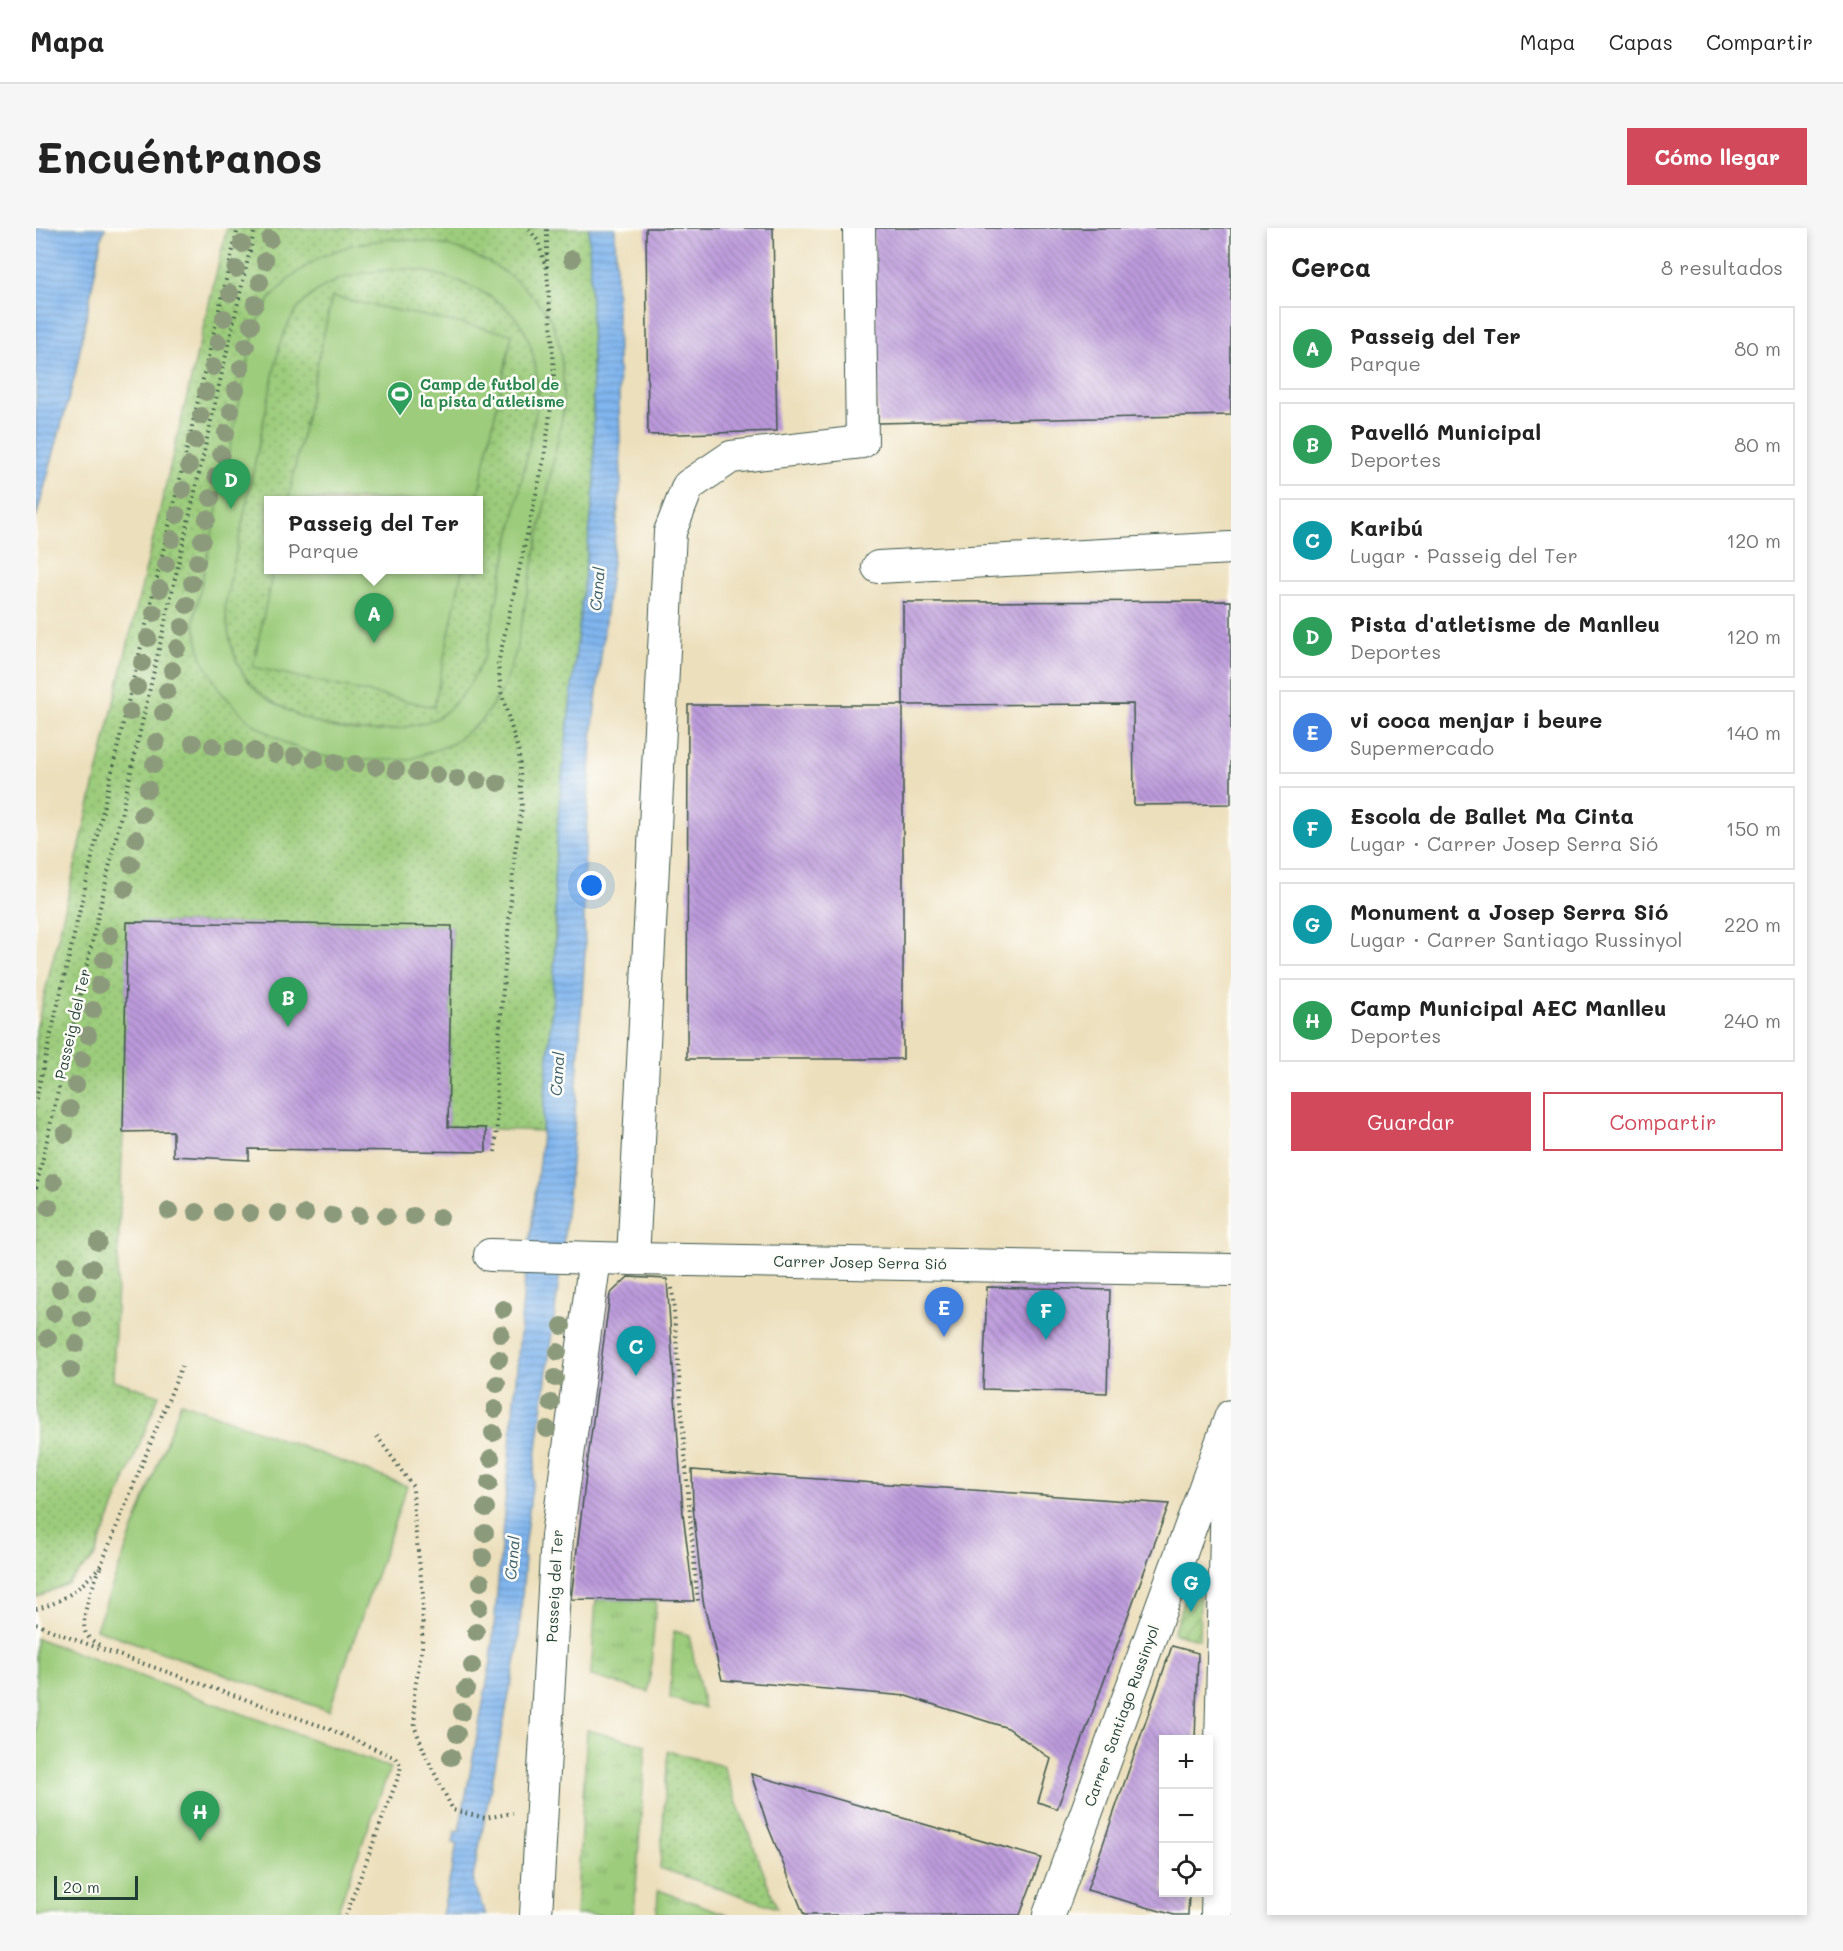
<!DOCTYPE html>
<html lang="es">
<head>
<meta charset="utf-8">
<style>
	:root { --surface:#fff; --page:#f6f6f6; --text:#222; --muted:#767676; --line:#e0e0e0; --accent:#d1495b }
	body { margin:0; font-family:Mali,sans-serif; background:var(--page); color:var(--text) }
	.controls { position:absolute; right:18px; bottom:18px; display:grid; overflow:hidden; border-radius:0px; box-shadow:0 3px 9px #0003 }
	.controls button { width:54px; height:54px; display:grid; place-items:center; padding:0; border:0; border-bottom:2px solid var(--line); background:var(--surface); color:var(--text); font:30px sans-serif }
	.scale { position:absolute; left:18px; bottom:15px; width:84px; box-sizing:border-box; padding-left:6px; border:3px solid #1f3d34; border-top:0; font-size:16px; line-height:21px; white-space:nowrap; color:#1f3d34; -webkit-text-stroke:4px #fdfcf7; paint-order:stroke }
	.you { position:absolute; left:556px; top:658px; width:21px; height:21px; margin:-15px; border:4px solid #fff; border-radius:50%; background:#1a73e8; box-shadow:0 0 0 9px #1a73e833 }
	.badge { display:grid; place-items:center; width:39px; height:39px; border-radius:50%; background:var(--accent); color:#fff; font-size:20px; font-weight:700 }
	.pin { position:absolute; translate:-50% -50px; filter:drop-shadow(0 2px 3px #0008) }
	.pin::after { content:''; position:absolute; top:32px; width:21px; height:18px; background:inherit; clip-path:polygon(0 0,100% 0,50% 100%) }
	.popup { position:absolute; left:228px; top:268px; width:219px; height:78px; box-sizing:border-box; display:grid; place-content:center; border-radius:0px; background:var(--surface); filter:drop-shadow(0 2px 4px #0005); font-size:20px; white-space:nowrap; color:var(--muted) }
	.popup b { font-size:22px; color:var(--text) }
	.popup::after { content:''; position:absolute; left:50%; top:100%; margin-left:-12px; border:12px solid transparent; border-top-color:var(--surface) }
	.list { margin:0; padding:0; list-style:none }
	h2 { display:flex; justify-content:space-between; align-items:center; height:78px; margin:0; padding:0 24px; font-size:26px }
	h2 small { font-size:20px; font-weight:400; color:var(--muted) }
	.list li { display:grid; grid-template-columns:39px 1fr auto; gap:18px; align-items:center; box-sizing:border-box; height:84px; margin:0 12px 12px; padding:0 12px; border:2px solid var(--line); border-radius:0px }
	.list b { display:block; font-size:22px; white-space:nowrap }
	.list p { margin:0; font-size:20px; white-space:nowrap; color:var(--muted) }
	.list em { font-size:20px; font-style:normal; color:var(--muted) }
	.actions { display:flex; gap:12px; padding:18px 24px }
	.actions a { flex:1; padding:14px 0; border:2px solid var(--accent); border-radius:0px; text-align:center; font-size:21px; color:var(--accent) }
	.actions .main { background:var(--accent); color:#fff }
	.icon { flex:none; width:33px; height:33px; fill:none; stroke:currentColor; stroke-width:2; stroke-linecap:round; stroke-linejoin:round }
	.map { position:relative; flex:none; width:1195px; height:1687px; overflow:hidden; border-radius:0px }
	header { display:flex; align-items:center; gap:36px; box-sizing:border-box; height:84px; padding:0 30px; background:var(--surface); border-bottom:2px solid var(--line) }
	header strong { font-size:28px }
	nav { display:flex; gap:33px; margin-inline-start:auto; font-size:21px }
	.intro { display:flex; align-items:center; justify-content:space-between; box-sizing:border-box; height:144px; padding:0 36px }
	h1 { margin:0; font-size:42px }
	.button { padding:15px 27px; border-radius:0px; background:var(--accent); color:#fff; font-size:21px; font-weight:700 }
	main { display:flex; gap:36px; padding:0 36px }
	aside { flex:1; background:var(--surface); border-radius:0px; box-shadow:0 3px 9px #0003 }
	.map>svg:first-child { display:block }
	.grass { fill:url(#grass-tufts); stroke:#5e8458; stroke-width:1.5 }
	.park { fill:url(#park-dots); stroke:#5e8458; stroke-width:1.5; fill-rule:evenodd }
	.garden { fill:url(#garden-furrows); stroke:#5e8458; stroke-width:1.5 }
	.pitch { fill:#9ccc7c; stroke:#5e8458; stroke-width:1.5; fill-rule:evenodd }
	.water { fill:url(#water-rules); stroke:#507991; stroke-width:1.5 }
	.building { fill:url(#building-back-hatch) }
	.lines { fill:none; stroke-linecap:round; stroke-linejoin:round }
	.minor-casing { stroke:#3e5548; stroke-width:34 }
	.path { stroke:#3e5548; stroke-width:4; stroke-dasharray:1.5 4.5; stroke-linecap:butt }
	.minor { stroke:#fff; stroke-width:32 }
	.tree { fill:#8c9a7b }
	.labels { text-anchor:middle; stroke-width:5; stroke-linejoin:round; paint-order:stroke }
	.leisure-label { font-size:15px; font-weight:bold; fill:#27864d; stroke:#fdfcf7; text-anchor:start }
	.street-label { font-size:15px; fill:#1f3d34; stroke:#fdfcf7 }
	.water-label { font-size:16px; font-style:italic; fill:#3c616c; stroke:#fdfcf7 }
</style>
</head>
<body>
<header>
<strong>Mapa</strong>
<nav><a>Mapa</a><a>Capas</a><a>Compartir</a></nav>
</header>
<div class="intro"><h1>Encuéntranos</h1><a class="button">Cómo llegar</a></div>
<main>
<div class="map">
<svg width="1195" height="1687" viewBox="0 0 1195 1687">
	<defs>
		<pattern id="grass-tufts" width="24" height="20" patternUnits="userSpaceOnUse" patternTransform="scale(1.5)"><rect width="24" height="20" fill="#9ccc7c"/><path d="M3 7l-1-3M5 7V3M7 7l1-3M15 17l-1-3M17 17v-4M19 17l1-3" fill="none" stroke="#7fa766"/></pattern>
		<pattern id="park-dots" width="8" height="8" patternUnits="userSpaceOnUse" patternTransform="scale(1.5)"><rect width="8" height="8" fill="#9ccc7c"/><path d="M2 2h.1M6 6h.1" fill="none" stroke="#7fa766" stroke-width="1.8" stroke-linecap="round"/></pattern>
		<pattern id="garden-furrows" width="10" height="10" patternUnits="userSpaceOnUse" patternTransform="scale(1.5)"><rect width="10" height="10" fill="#9ccc7c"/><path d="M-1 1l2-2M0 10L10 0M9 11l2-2" fill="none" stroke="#7fa766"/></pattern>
		<pattern id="water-rules" width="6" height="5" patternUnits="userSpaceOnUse" patternTransform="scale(1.5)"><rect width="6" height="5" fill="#80b5ee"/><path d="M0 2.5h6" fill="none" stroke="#6894c2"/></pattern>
		<pattern id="building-back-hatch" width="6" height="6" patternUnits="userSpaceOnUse" patternTransform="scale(1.5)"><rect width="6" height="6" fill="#bc9adb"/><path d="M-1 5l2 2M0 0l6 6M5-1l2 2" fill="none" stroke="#987fb2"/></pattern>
	</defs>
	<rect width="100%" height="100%" fill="#fdfcf7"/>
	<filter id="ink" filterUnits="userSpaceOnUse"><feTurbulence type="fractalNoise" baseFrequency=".0167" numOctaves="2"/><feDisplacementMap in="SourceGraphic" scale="12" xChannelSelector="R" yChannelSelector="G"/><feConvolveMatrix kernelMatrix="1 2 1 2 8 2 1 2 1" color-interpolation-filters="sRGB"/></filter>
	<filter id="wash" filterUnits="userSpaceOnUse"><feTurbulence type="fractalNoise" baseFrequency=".008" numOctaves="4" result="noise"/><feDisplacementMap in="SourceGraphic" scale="24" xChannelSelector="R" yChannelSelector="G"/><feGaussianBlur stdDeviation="1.35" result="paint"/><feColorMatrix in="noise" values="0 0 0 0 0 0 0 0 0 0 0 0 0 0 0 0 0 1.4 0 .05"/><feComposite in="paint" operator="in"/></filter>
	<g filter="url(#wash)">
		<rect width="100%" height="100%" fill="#ecdfbc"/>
		<g class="grass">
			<polygon points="560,1371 620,1373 613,1464 555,1448"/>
			<polygon points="638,1403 653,1407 668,1480 634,1470"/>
			<polygon points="551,1502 610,1517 598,1687 540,1687"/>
			<polygon points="622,1662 693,1687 621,1687"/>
		</g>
		<g class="park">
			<path d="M191,0H553L559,253L518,652C522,736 513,819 506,903L412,899L416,698L92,694L87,904L77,1152L123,1167L58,1330L31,1356L0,1369V802ZM233,272H443V342H233Z"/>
			<polygon points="632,1523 687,1538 741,1680 624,1640"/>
		</g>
		<polygon class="garden" points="1155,1363 1160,1363 1164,1366 1163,1411 1137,1405 1150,1368"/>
		<g class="pitch">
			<path d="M351,11C362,12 373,11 383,13C426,17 472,39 500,72C504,78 511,84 514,90C528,120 528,154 527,185L479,427L465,464L446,492L416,516L372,532H324L284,528L251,516L214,494L184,463L165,428L158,392L219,99L234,71L255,49L284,29L316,17ZM376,41C415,47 473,68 490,106C499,126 501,149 503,170L450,425C440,448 423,477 401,490C393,494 383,496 374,498C330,509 286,502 246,479C232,472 217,461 208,447C195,426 191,402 189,377L244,115C249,105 252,94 259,85C286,46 333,42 376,41Z"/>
			<polygon points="296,69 476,106 441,272 252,272"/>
			<polygon points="237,342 426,342 398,479 217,439"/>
			<polygon points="145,1174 371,1258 293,1483 60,1401"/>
			<polygon points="0,1410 354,1540 300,1687 0,1687"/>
		</g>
		<g class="water">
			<polygon points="0,0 69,0 66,8 39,147 0,290"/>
			<polygon points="553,0 579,0 585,255 557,498 547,652 549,722 538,903 526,1029 487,1328 489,1330 482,1421 437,1650 439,1661 450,1687 406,1687 421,1616 417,1615 419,1603 423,1604 455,1433 488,1060 505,917 517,767 520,702 518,652 523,576 559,253"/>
		</g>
		<g id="blocks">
			<g class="building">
				<polygon points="610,0 737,0 741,203 612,207"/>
				<polygon points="837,0 1195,0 1195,187 842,195"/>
				<polygon points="1195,373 1195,576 1098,577 1097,476 867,477 867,374"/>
				<polygon points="652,477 867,477 867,831 651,831"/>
				<polygon points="91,694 416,698 412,899 450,900 450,924 213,921 213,932 137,928 137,903 87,904"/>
				<polygon points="592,1049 631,1051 647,1286 658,1373 535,1371 552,1230 574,1066"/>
				<polygon points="951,1059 1074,1062 1071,1165 947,1161"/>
				<polygon points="656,1242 1133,1276 1021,1581 1002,1574 1015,1531 972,1500 870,1468 686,1452 667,1373 657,1279"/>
				<polygon points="1136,1418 1162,1425 1159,1512 1128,1512 1128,1664 1153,1665 1152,1687 1138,1687 1051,1662"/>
				<polygon points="715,1546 1005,1630 984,1687 768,1687 731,1596"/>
			</g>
		</g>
	</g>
	<g filter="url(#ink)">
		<use href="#blocks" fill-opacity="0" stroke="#3e5548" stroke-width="1.5"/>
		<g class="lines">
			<g class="minor-casing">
				<g id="minor">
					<polyline points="842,339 1195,320"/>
					<polyline points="454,1027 597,1031 1195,1042"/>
					<polyline points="597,1031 634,304 652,258 695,229 826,214 823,0"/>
					<polyline points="500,1687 521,1308 559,1030"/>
					<polyline points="1013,1687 1195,1188"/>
					<polyline points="1181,1687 1192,1220"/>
				</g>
			</g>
			<g class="path">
				<polyline points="511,39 511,0"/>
				<polyline points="0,871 202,0"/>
				<polyline points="459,924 461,896 460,842 479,624 486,579 483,525 465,464 462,436 508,231 518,155 517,122 511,43 502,13 492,0"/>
				<polyline points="0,960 219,0"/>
				<path d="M636,1060C645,1164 651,1269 662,1373"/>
				<polyline points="341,1208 377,1259 378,1289 387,1367 386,1419 378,1467 379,1500 390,1528 417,1582 449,1590 477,1585"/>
				<path d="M64,1340C58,1356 43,1389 50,1406C53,1411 60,1415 65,1418"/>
				<path d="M0,1381C27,1375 47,1358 65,1337L146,1138"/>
				<polyline points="0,1396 37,1411 291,1500 360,1530 365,1538 363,1547 310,1687"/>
			</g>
			<use href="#minor" class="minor"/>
		</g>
		<g class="tree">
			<circle cx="234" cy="11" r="9"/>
			<circle cx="206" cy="16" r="9"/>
			<circle cx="536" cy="31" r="9"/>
			<circle cx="229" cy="33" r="9"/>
			<circle cx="200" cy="41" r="9"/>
			<circle cx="224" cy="54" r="9"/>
			<circle cx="194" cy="65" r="9"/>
			<circle cx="219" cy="76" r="9"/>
			<circle cx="188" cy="90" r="9"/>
			<circle cx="215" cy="97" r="9"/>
			<circle cx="182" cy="114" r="9"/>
			<circle cx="210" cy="118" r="9"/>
			<circle cx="177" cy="139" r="9"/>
			<circle cx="205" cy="140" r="9"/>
			<circle cx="200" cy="162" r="9"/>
			<circle cx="170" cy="164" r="9"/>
			<circle cx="195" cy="183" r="9"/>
			<circle cx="165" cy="188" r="9"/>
			<circle cx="190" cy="205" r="9"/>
			<circle cx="159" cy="213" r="9"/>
			<circle cx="185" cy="226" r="9"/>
			<circle cx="153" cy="238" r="9"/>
			<circle cx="180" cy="248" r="9"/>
			<circle cx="147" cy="262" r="9"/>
			<circle cx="175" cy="270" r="9"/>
			<circle cx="141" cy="287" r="9"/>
			<circle cx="171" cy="291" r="9"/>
			<circle cx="136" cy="311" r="9"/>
			<circle cx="166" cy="312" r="9"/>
			<circle cx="161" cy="334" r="9"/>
			<circle cx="130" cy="336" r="9"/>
			<circle cx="156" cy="355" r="9"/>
			<circle cx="124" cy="361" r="9"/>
			<circle cx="151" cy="377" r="9"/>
			<circle cx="118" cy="385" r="9"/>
			<circle cx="146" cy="399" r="9"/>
			<circle cx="112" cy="410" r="9"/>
			<circle cx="141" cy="420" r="9"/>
			<circle cx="106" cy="435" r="9"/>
			<circle cx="136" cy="442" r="9"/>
			<circle cx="101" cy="459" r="9"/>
			<circle cx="131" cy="463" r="9"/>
			<circle cx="94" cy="484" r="9"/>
			<circle cx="127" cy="485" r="9"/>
			<circle cx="120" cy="514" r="9"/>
			<circle cx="157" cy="515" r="9"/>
			<circle cx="177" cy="518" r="9"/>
			<circle cx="198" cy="520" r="9"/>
			<circle cx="218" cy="523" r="9"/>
			<circle cx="239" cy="526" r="9"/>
			<circle cx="259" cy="528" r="9"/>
			<circle cx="279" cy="531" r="9"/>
			<circle cx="299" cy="534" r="9"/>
			<circle cx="118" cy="536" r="9"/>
			<circle cx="320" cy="536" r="9"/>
			<circle cx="340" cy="539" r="9"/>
			<circle cx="360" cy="542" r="9"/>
			<circle cx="381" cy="544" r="9"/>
			<circle cx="401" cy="547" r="9"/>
			<circle cx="421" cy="550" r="9"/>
			<circle cx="442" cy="552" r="9"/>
			<circle cx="462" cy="555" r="9"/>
			<circle cx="112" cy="561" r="9"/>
			<circle cx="106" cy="586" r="9"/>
			<circle cx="100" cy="611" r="9"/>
			<circle cx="95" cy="636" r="9"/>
			<circle cx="89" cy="661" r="9"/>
			<circle cx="74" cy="707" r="9"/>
			<circle cx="68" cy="732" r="9"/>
			<circle cx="63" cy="757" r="9"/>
			<circle cx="57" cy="782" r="9"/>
			<circle cx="52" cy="807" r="9"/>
			<circle cx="46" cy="832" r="9"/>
			<circle cx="40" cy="857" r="9"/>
			<circle cx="34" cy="881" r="9"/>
			<circle cx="29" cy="906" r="9"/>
			<circle cx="18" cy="954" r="9"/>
			<circle cx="13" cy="979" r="9"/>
			<circle cx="133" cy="983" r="9"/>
			<circle cx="160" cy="984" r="9"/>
			<circle cx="187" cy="984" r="9"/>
			<circle cx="214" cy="985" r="9"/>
			<circle cx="242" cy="985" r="9"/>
			<circle cx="269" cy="986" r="9"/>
			<circle cx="296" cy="987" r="9"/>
			<circle cx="323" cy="987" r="9"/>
			<circle cx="350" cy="988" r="9"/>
			<circle cx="377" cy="988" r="9"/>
			<circle cx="404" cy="989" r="9"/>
			<circle cx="62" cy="1014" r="9"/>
			<circle cx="30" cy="1037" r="9"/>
			<circle cx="56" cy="1040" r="9"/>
			<circle cx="24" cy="1061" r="9"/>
			<circle cx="51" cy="1065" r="9"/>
			<circle cx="467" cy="1081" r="9"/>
			<circle cx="18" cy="1085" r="9"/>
			<circle cx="46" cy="1091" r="9"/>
			<circle cx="526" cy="1098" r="9"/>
			<circle cx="465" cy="1106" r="9"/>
			<circle cx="12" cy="1110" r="9"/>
			<circle cx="40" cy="1116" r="9"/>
			<circle cx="522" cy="1124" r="9"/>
			<circle cx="463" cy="1131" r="9"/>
			<circle cx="35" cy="1142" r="9"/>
			<circle cx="519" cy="1150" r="9"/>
			<circle cx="461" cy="1156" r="9"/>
			<circle cx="515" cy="1175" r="9"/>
			<circle cx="459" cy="1181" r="9"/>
			<circle cx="511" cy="1201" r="9"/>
			<circle cx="457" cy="1205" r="9"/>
			<circle cx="455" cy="1230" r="9"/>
			<circle cx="453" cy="1255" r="9"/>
			<circle cx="450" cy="1280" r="9"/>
			<circle cx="449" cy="1305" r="9"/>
			<circle cx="447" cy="1329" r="9"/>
			<circle cx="445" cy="1354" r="9"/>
			<circle cx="443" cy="1379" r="9"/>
			<circle cx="440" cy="1404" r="9"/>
			<circle cx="436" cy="1438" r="9"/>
			<circle cx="430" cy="1461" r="9"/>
			<circle cx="426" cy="1484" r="9"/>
			<circle cx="421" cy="1506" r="9"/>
			<circle cx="415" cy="1529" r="9"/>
		</g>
	</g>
	<defs>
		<g id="stadium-pin" transform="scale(1.35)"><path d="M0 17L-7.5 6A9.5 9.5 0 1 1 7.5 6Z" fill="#2e9e5b" stroke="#fdfcf7"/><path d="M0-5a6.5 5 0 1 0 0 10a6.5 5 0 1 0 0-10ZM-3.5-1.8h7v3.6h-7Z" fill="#fff"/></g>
	</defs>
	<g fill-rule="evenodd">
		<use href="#stadium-pin" x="364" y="166"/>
	</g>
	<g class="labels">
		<g class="leisure-label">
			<text x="384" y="162">Camp de futbol de<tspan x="384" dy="17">la pista d'atletisme</tspan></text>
		</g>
		<g class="street-label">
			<text transform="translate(37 796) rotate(-77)" y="5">Passeig del Ter</text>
			<text transform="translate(824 1035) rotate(1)" y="5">Carrer Josep Serra Sió</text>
			<text transform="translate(519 1358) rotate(-87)" y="5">Passeig del Ter</text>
			<text transform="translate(1086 1488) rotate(-70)" y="5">Carrer Santiago Russinyol</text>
		</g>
		<g class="water-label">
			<text transform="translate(561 361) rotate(-85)" y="6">Canal</text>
			<text transform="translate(521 846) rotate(-86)" y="6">Canal</text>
			<text transform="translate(476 1330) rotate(-85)" y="6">Canal</text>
		</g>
	</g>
</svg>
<div class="controls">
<button>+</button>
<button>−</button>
<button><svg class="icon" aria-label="locate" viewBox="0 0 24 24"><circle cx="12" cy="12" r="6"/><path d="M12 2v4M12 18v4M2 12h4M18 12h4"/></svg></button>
</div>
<div class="scale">20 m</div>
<div class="you"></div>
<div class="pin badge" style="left:338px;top:415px;background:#2e9e5b">A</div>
<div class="popup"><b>Passeig del Ter</b>Parque</div>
<div class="pin badge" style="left:252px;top:799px;background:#2e9e5b">B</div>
<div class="pin badge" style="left:600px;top:1148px;background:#0f9aa8">C</div>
<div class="pin badge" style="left:195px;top:281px;background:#2e9e5b">D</div>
<div class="pin badge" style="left:908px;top:1109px;background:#3f7fe0">E</div>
<div class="pin badge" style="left:1010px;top:1112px;background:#0f9aa8">F</div>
<div class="pin badge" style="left:1155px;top:1384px;background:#0f9aa8">G</div>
<div class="pin badge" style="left:164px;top:1613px;background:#2e9e5b">H</div>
</div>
<aside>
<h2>Cerca<small>8 resultados</small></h2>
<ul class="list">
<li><span class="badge" style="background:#2e9e5b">A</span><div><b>Passeig del Ter</b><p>Parque</p></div><em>80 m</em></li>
<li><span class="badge" style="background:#2e9e5b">B</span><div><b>Pavelló Municipal</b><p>Deportes</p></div><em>80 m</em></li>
<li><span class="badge" style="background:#0f9aa8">C</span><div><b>Karibú</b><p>Lugar · Passeig del Ter</p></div><em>120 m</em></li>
<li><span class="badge" style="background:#2e9e5b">D</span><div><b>Pista d'atletisme de Manlleu</b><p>Deportes</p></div><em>120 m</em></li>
<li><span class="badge" style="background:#3f7fe0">E</span><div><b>vi coca menjar i beure</b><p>Supermercado</p></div><em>140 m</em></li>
<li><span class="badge" style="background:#0f9aa8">F</span><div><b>Escola de Ballet Ma Cinta</b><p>Lugar · Carrer Josep Serra Sió</p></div><em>150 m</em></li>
<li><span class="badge" style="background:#0f9aa8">G</span><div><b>Monument a Josep Serra Sió</b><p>Lugar · Carrer Santiago Russinyol</p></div><em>220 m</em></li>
<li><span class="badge" style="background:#2e9e5b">H</span><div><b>Camp Municipal AEC Manlleu</b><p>Deportes</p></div><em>240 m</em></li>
</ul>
<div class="actions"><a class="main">Guardar</a><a>Compartir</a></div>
</aside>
</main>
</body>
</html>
